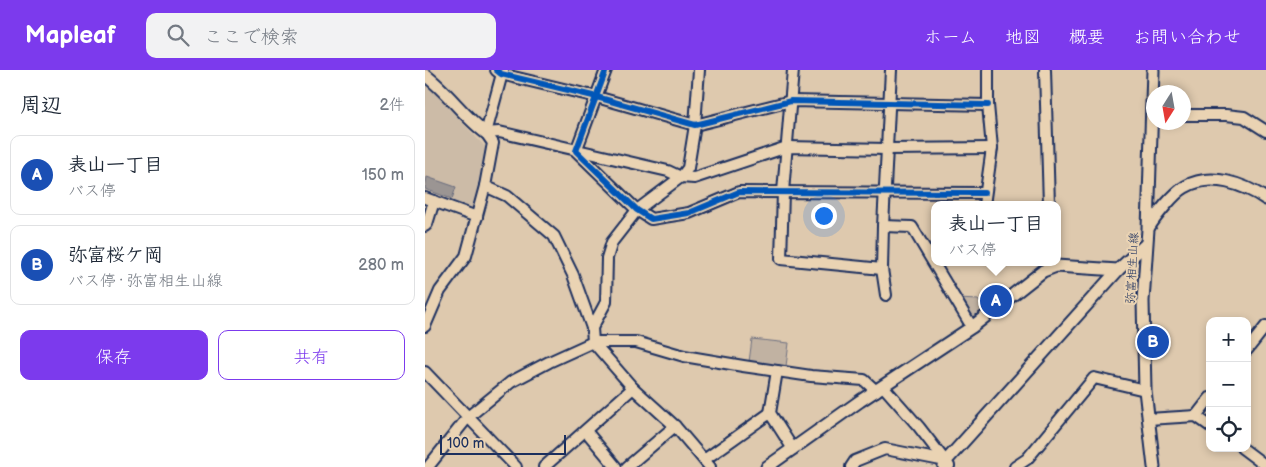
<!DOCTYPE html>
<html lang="ja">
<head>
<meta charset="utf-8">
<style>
	:root { --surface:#fff; --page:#f2f2f3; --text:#1f2937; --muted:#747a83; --line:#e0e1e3; --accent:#7c3aed }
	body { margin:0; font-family:"Balsamiq Sans","Klee One",sans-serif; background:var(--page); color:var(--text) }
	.controls { position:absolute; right:15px; bottom:15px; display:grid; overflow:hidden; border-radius:10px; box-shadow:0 2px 8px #0003 }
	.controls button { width:45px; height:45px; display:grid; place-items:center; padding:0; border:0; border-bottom:1px solid var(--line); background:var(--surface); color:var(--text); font:25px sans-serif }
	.compass { position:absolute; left:721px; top:15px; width:45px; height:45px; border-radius:50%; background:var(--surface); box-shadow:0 2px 8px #0003; rotate:191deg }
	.scale { position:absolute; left:15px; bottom:12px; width:126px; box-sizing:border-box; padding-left:5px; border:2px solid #1b2f5e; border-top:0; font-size:14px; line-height:18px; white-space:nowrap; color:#1b2f5e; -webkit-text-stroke:4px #ead3b3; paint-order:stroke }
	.you { position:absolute; left:398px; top:145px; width:18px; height:18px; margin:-12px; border:4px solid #fff; border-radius:50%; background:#1a73e8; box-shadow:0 0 0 8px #1a73e833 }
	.badge { display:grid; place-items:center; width:32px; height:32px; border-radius:50%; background:var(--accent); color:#fff; font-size:16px; font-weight:700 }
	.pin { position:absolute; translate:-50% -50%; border:2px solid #fff; box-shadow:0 1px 5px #0006 }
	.popup { position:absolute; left:506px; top:131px; width:130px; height:65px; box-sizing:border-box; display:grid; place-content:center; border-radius:10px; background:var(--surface); filter:drop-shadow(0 1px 4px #0005); font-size:16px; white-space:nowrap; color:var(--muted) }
	.popup b { font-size:19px; color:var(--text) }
	.popup::after { content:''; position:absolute; left:50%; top:100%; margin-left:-10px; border:10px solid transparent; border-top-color:var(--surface) }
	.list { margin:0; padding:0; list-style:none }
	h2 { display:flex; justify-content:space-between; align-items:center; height:65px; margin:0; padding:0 20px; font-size:21px }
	h2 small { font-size:16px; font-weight:400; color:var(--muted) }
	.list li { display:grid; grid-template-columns:32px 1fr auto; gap:15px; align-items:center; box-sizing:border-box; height:80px; margin:0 10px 10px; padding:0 10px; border:1px solid var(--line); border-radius:10px }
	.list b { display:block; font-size:19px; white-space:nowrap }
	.list p { margin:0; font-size:16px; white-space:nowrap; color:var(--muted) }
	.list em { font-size:16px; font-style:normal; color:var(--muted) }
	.actions { display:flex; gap:10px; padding:15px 20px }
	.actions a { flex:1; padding:11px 0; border:1px solid var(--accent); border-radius:10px; text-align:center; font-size:18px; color:var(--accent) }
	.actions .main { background:var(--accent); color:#fff }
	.icon { flex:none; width:28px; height:28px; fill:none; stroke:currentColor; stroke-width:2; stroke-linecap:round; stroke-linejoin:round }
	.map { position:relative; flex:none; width:841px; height:397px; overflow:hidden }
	header { display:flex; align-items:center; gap:30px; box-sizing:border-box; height:70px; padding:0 25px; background:var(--accent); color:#fff }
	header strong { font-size:24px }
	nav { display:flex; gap:28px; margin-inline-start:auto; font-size:18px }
	.search { width:350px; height:45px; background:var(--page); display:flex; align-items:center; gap:12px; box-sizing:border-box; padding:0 18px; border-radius:10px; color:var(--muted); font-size:19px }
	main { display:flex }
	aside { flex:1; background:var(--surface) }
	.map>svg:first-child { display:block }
	.built { fill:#ccbba7 }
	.green { fill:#c1b2a2; stroke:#6e7080 }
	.water { fill:#9b9593; stroke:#686c7e }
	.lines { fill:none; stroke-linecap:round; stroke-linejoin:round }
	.minor-casing { stroke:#1b2f5e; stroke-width:14 }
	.tertiary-casing { stroke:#1b2f5e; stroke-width:15 }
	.minor { stroke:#ead3b3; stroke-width:10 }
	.tertiary { stroke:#ead3b3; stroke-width:11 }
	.cycleway-casing { stroke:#ead3b3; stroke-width:9 }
	.cycleway { stroke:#0057b8; stroke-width:6 }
	.labels { text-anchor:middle; stroke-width:4; stroke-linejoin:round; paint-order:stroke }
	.street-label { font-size:12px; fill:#1b2f5e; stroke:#ead3b3 }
</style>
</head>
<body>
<header>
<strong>Mapleaf</strong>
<div class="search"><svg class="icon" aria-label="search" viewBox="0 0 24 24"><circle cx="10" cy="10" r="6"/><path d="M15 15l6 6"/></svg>ここで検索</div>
<nav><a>ホーム</a><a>地図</a><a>概要</a><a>お問い合わせ</a></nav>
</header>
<main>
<aside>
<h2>周辺<small>2件</small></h2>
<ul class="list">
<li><span class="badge" style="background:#1a4fb4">A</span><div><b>表山一丁目</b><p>バス停</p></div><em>150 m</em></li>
<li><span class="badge" style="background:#1a4fb4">B</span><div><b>弥富桜ケ岡</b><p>バス停 · 弥富相生山線</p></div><em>280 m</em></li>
</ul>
<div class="actions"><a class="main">保存</a><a>共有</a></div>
</aside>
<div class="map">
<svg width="841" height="397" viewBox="0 0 841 397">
	<rect width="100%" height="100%" fill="#dec9ae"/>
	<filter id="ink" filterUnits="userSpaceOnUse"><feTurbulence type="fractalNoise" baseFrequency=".02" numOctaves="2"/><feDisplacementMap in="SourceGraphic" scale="10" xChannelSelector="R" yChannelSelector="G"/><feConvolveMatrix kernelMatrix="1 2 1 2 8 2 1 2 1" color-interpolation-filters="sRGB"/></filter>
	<g filter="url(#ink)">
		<polygon class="built" points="0,13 64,81 50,142 0,125"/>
		<g class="green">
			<polygon points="533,229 553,230 562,241 547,253"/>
			<polygon points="327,269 364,273 361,296 324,292"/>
		</g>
		<polygon class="water" points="2,107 31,117 27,129 0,119"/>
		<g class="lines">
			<g class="minor-casing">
				<g id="minor">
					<polyline points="71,0 76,4 168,26 270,55 366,31 563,35"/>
					<polyline points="181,0 151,81 212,140 226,149 264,143 314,122 559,123"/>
					<polyline points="368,0 358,122 356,189 457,199"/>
					<polyline points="620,0 624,135"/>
					<polyline points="758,45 801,45 819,47 841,61"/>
					<polyline points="61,63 74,62 243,101 256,107 269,108 362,77 462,79 567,78"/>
					<polyline points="60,116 82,126 129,166 148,205 167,258 168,272 208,318 250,356 285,397"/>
					<polyline points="0,128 52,147"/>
					<polyline points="559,135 567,78 563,35 563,0"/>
					<polyline points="0,156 2,154 9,131"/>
					<polyline points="458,156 487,157 547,257"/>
					<polyline points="461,225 457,199 458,156 466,0"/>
					<polyline points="0,256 15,221 41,186 60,116 68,73 61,63 78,0"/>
					<polyline points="167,258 181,232 182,188 187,172 212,140 256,107 263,98 270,55 274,0"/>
					<polyline points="822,280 841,256"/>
					<polyline points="352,301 345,343 368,379"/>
					<polyline points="0,302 91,397"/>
					<polyline points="458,316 494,357 524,396"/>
					<polyline points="771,346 785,328"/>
					<polyline points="723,349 771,346 785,356"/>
					<polyline points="161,361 191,397"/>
					<polyline points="817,378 841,396"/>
					<polyline points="279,390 345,343"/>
					<polyline points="3,397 43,347 86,312 124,292 168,272 211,272 259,286 318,296 386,306 439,310 451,321"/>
					<polyline points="119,397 208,318"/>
					<polyline points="202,397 250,356"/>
					<polyline points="426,397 430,391 460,379 521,391"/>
					<polyline points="590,397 602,389 669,308 720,320"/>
				</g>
			</g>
			<g class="tertiary-casing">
				<g id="tertiary">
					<polyline points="728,0 723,159 718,231 720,320 729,397"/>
					<path d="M0,5C23,22 38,46 61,63"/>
					<path d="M724,157C730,147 749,123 760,117C786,102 819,114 841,129"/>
					<polyline points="342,397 435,331 547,257 618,201 631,196 693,200 721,174"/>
					<polyline points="519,397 521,391 693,200"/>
				</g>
			</g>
			<use href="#minor" class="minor"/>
			<use href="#tertiary" class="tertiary"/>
			<g class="cycleway-casing">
				<g id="cycleway">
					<polyline points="71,0 76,4 168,26 270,55 366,31 563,35"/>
					<polyline points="181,0 151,81 212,140 226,149 264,143 314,122 559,123"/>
				</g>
			</g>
			<use href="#cycleway" class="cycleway"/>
		</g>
	</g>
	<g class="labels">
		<g class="street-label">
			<text transform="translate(707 198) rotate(-87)" y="4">弥富相生山線</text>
		</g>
	</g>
</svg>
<div class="controls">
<button>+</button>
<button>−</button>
<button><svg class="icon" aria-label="locate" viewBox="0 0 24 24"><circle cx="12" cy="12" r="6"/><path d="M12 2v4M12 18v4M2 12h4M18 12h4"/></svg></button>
</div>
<svg class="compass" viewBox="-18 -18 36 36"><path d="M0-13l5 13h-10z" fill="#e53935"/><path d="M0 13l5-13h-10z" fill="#747a83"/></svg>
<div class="scale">100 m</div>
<div class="you"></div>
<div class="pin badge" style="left:571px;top:231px;background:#1a4fb4">A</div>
<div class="popup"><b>表山一丁目</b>バス停</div>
<div class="pin badge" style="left:728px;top:272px;background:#1a4fb4">B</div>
</div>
</main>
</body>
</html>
